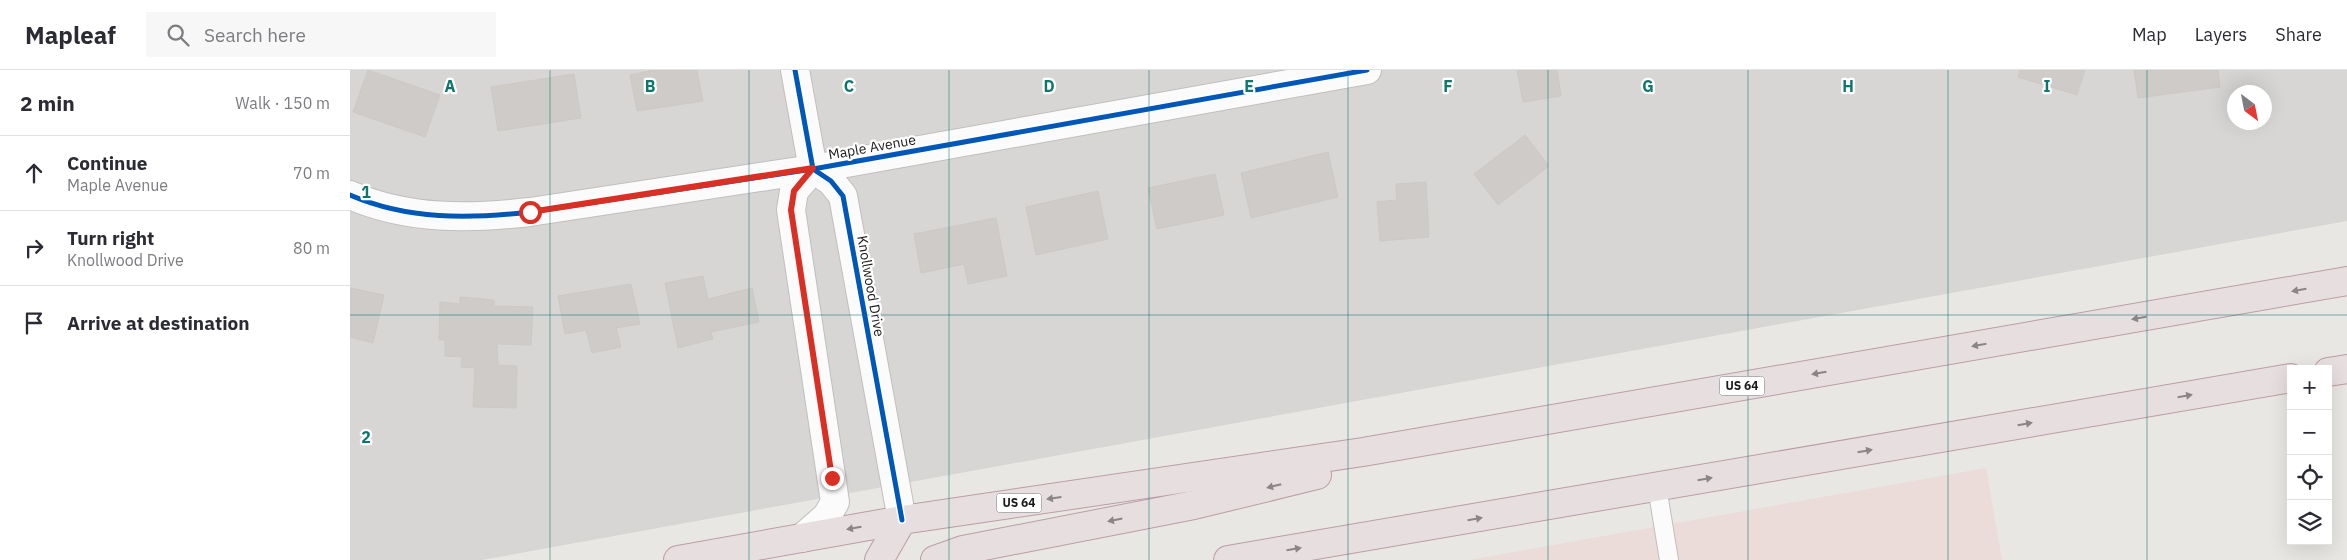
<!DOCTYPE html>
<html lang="en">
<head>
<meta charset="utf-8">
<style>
	:root { --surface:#fff; --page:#f7f7f7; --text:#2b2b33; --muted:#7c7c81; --line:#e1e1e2 }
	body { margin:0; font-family:"IBM Plex Sans",sans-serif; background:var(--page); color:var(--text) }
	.controls { position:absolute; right:15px; bottom:15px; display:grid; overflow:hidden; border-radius:0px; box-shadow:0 5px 20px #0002 }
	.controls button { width:45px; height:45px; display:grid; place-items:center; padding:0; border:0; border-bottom:1px solid var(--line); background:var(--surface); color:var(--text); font:25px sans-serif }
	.compass { position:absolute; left:1877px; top:15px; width:45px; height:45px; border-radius:50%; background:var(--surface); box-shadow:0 5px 20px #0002; rotate:148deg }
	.stop { position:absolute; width:15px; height:15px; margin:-11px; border:4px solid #d93025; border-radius:50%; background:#fff }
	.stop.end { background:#d93025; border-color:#fff; box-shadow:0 1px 5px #0008 }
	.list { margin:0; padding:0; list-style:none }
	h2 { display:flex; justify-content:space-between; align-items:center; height:65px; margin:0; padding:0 20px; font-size:21px }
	h2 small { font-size:16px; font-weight:400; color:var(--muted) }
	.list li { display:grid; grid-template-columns:32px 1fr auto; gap:15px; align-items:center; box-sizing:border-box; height:75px; padding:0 20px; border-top:1px solid var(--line) }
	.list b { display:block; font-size:19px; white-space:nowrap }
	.list p { margin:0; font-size:16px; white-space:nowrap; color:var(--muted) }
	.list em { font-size:16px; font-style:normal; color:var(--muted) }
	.icon { flex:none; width:28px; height:28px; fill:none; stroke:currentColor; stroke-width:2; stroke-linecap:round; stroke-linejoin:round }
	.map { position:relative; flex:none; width:1997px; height:490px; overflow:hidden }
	header { display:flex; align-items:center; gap:30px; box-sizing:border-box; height:70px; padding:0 25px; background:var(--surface); border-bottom:1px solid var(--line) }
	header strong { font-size:24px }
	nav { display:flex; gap:28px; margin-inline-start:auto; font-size:18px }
	.search { width:350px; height:45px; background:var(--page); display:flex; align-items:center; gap:12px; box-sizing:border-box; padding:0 18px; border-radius:0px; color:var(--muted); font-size:19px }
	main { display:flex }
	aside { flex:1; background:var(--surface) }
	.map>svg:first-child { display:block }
	.residential { fill:#d8d6d4; fill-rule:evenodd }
	.commercial { fill:#ebdbd9 }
	.building { fill:#cecbc8; stroke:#ccc8c5 }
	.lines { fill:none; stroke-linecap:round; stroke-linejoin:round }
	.lane-casing { stroke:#c0bfbd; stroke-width:20 }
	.street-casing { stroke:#c0bfbd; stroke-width:30 }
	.highway-casing { stroke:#bb9da6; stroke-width:30 }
	.lane { stroke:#fcfbfb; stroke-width:18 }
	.street { stroke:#fcfbfb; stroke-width:28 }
	.highway { stroke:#e7dedf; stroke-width:28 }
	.cycleway-casing { stroke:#fff; stroke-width:8 }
	.cycleway { stroke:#0057b8; stroke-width:5 }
	.oneway { fill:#8b8686 }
	.route { stroke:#d93025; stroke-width:6 }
	.grid { fill:none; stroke:#0f766e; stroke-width:1; stroke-opacity:0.55 }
	.labels { text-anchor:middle; stroke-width:4.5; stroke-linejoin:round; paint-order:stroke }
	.shield { fill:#fff; stroke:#5f5f5f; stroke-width:1 }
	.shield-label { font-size:12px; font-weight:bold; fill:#1a1a1a }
	.street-label { font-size:14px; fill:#1a1a1a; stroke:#fff }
	.grid-label { font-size:16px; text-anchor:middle; font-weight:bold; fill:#0f766e; stroke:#fff; stroke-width:4.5; stroke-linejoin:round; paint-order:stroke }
</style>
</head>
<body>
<header>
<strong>Mapleaf</strong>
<div class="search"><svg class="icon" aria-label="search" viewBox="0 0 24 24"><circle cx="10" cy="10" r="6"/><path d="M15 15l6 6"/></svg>Search here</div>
<nav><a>Map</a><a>Layers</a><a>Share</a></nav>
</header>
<main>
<aside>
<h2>2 min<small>Walk · 150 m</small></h2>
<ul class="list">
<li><svg class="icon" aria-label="ahead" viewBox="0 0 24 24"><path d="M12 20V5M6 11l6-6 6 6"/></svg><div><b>Continue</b><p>Maple Avenue</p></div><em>70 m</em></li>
<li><svg class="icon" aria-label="right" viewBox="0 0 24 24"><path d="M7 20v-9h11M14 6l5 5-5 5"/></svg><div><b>Turn right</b><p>Knollwood Drive</p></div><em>80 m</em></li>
<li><svg class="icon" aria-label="arrive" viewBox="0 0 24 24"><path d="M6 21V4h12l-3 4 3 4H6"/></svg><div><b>Arrive at destination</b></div></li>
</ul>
</aside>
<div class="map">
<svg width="1997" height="490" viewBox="0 0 1997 490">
	<rect width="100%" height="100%" fill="#e9e7e3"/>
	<path class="residential" d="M0,0H1997V151L132,490H0ZM1884,22H1914V52H1884Z"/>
	<polygon class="commercial" points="1636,398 1652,490 1119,490"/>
	<g class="building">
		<polygon points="18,0 90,25 75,67 3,42"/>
		<polygon points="347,0 353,31 287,41 280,5 304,0"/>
		<polygon points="1167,0 1207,0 1211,26 1173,32"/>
		<polygon points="1670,0 1735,0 1727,25 1668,7"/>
		<polygon points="1784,0 1868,0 1870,17 1788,28"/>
		<polygon points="224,4 231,48 148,61 141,17"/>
		<polygon points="1175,65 1199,96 1148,135 1124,104"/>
		<polygon points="978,82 988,127 901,148 891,103"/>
		<polygon points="865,104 874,145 807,159 798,118"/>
		<polygon points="1076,112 1079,167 1030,171 1027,132 1047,130 1046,114"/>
		<polygon points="748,121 758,169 686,185 676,137"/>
		<polygon points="646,148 657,206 618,214 614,194 571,203 564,164"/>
		<polygon points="353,206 358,229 402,218 409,252 361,262 363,269 328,278 315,213"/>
		<polygon points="281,214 290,254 266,258 271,277 242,283 236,260 215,264 208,226"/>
		<polygon points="0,218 34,225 23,273 0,267"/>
		<polygon points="110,227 144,230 144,236 183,237 181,275 147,274 148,295 167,296 166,338 123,337 125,298 111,297 112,287 95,286 95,270 89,270 90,232 110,234"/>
	</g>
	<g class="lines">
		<g class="lane-casing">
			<polyline id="lane" points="1307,417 1319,490"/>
		</g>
		<g class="street-casing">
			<g id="street">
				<polyline points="445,0 463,99 481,111 493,126 552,450"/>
				<path d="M0,125C58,150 119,149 180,142L463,99L1017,0"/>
				<polyline points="452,468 477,446 485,432 441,140 444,121 463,99"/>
			</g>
		</g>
		<g class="highway-casing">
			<g id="highway">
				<polyline points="1978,302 1997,299"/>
				<polyline points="328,490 552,450 1013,382 1997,211"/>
				<polyline points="529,490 552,450"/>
				<polyline points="585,490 613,480 844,435 967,405"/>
				<polyline points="878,490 1941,308"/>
			</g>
		</g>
		<use href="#lane" class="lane"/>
		<use href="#street" class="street"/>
		<use href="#highway" class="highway"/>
		<g class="cycleway-casing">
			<g id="cycleway">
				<polyline points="445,0 463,99 481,111 493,126 552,450"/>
				<path d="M0,125C58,150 119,149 180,142L463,99L1017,0"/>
			</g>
		</g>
		<use href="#cycleway" class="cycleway"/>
	</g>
	<defs><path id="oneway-solid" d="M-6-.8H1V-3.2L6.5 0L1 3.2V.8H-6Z" transform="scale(1.25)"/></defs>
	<g class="oneway">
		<use href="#oneway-solid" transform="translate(1949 220) rotate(170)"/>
		<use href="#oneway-solid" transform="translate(1789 248) rotate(170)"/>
		<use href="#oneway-solid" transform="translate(1629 275) rotate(170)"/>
		<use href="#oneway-solid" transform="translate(1469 303) rotate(170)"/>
		<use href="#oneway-solid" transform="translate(1835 326) rotate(-10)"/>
		<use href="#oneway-solid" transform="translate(1675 354) rotate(-10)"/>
		<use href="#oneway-solid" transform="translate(1515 381) rotate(-10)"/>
		<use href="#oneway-solid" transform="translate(1355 409) rotate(-10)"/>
		<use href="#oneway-solid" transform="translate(924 416) rotate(166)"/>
		<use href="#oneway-solid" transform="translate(704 428) rotate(172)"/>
		<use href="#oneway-solid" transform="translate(1125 449) rotate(-10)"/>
		<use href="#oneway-solid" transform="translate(765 450) rotate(169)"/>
		<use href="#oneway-solid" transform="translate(504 458) rotate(170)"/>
		<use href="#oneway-solid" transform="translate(944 479) rotate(-9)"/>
	</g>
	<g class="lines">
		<polyline class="route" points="180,142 463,98 444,121 441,140 482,408"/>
	</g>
	<path class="grid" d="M200,0V490M399,0V490M599,0V490M799,0V490M998,0V490M1198,0V490M1398,0V490M1598,0V490M1797,0V490M0,245H1997"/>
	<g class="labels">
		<g class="shield">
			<rect x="1369.5" y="306.5" width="45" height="19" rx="4"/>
			<rect x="646.5" y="423.5" width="45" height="19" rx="4"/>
		</g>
		<g class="shield-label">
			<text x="1392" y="320">US 64</text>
			<text x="669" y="437">US 64</text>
		</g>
		<g class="street-label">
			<text transform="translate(522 77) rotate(-10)" y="5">Maple Avenue</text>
			<text transform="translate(521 216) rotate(80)" y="5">Knollwood Drive</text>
		</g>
	</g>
	<g class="grid-label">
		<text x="100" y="22">A</text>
		<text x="300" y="22">B</text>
		<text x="499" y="22">C</text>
		<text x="699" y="22">D</text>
		<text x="899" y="22">E</text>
		<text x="1098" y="22">F</text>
		<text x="1298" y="22">G</text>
		<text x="1498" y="22">H</text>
		<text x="1697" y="22">I</text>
		<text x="16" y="128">1</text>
		<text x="16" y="373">2</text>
	</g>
</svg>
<div class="controls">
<button>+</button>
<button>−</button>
<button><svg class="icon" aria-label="locate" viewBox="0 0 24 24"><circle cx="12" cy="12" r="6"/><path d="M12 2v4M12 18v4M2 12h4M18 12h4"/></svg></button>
<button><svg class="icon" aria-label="layers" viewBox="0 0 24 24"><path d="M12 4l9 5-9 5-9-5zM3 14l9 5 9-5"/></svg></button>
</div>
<svg class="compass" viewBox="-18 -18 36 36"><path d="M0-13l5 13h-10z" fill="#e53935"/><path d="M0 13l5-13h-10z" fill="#7c7c81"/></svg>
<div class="stop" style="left:180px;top:142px"></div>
<div class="stop end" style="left:482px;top:408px"></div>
</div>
</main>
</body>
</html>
